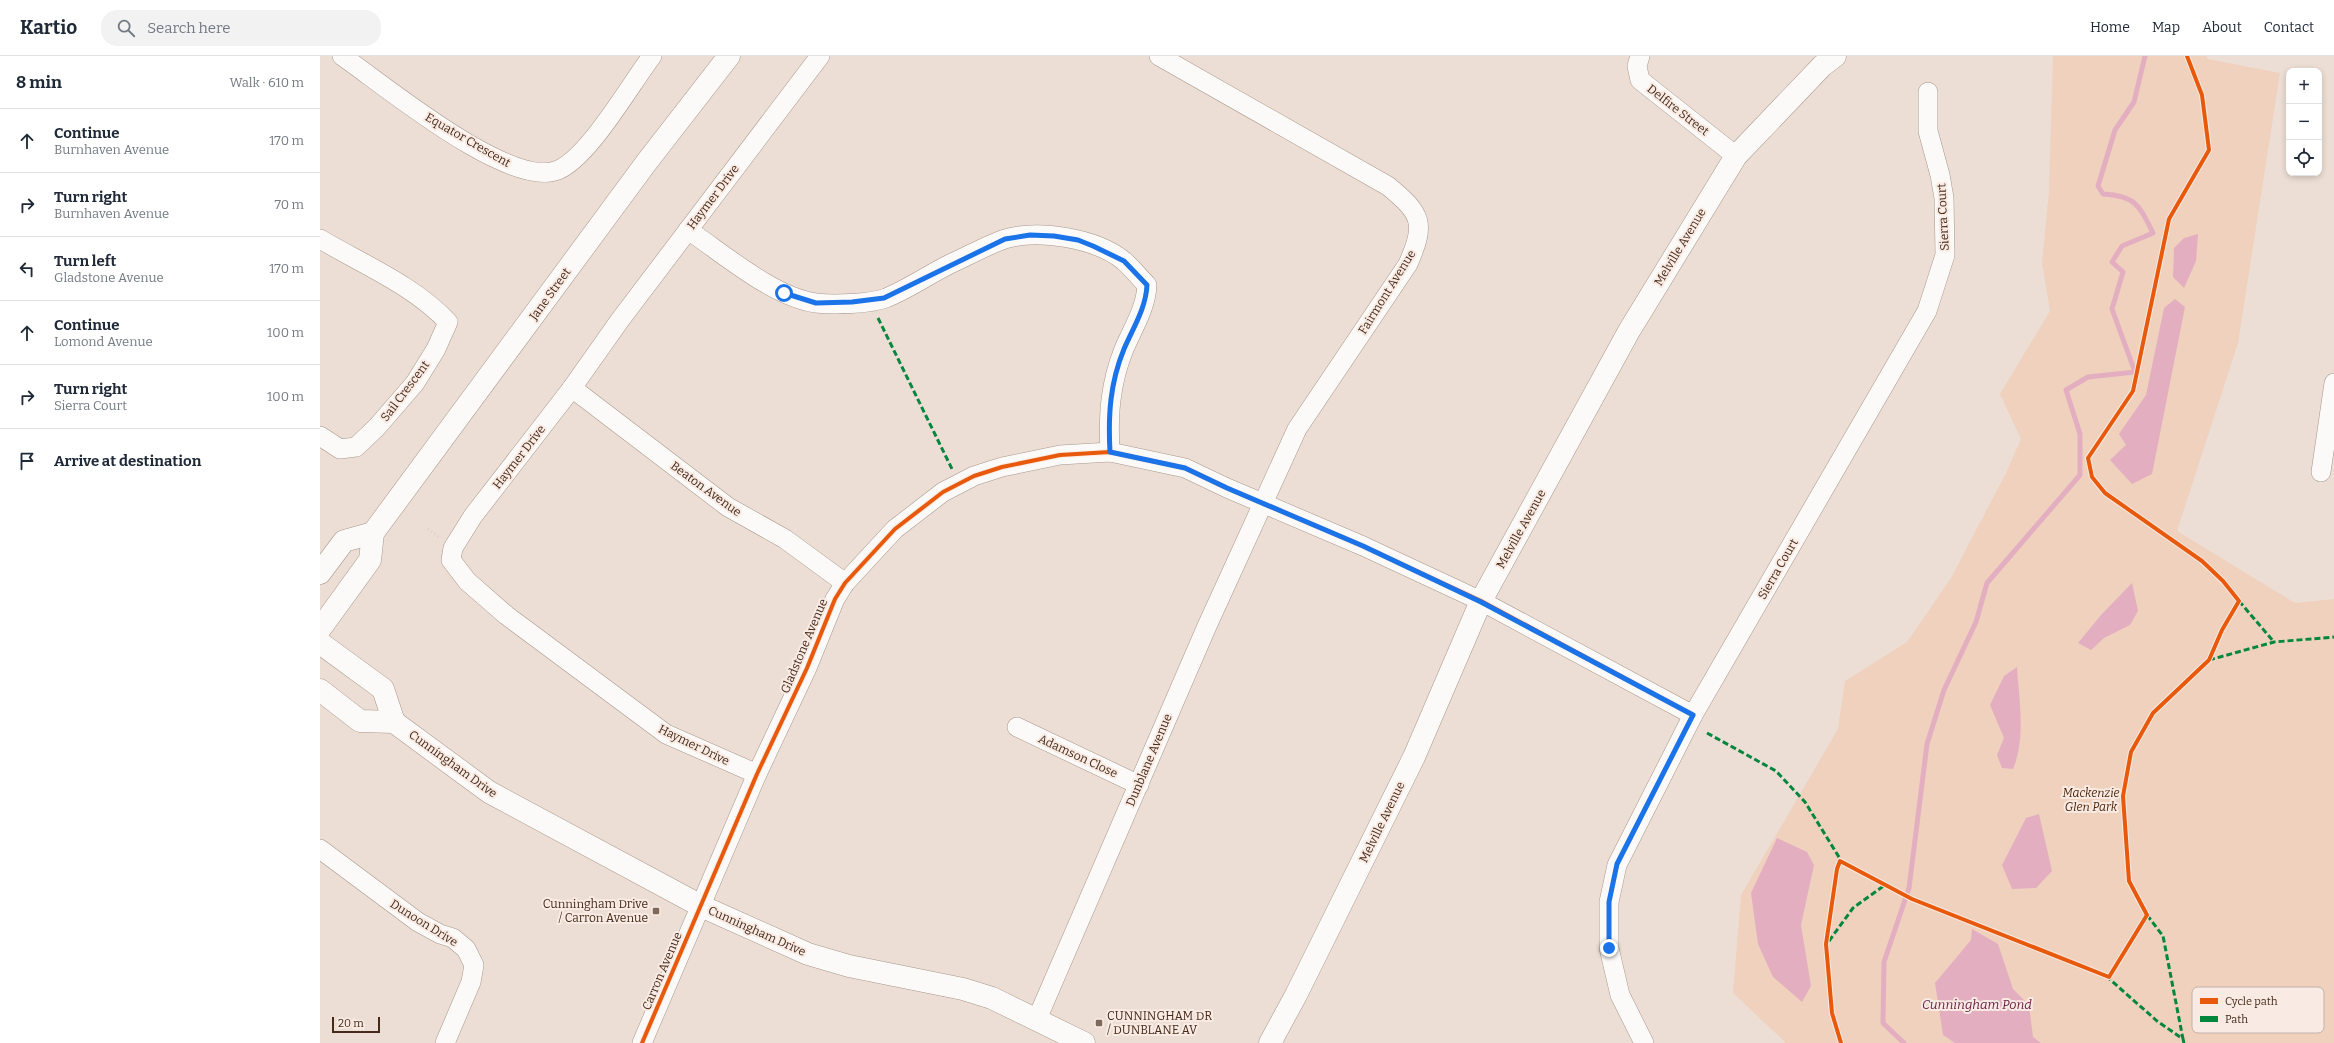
<!DOCTYPE html>
<html lang="en">
<head>
<meta charset="utf-8">
<style>
	:root { --surface:#fff; --page:#f2f2f3; --text:#1f2937; --muted:#747a83; --line:#e0e1e3 }
	body { margin:0; font-family:Bitter,serif; background:var(--page); color:var(--text) }
	.controls { position:absolute; right:12px; top:12px; display:grid; overflow:hidden; border-radius:8px; box-shadow:0 2px 6px #0003 }
	.controls button { width:36px; height:36px; display:grid; place-items:center; padding:0; border:0; border-bottom:1px solid var(--line); background:var(--surface); color:var(--text); font:20px sans-serif }
	.scale { position:absolute; left:12px; bottom:10px; width:48px; box-sizing:border-box; padding-left:4px; border:2px solid #452a1a; border-top:0; font-size:11px; line-height:14px; white-space:nowrap; color:#452a1a; -webkit-text-stroke:3px #f9ebe3; paint-order:stroke }
	.stop { position:absolute; width:12px; height:12px; margin:-9px; border:3px solid #1a73e8; border-radius:50%; background:#fff }
	.stop.end { background:#1a73e8; border-color:#fff; box-shadow:0 1px 4px #0008 }
	.list { margin:0; padding:0; list-style:none }
	h2 { display:flex; justify-content:space-between; align-items:center; height:52px; margin:0; padding:0 16px; font-size:17px }
	h2 small { font-size:13px; font-weight:400; color:var(--muted) }
	.list li { display:grid; grid-template-columns:26px 1fr auto; gap:12px; align-items:center; box-sizing:border-box; height:64px; padding:0 16px; border-top:1px solid var(--line) }
	.list b { display:block; font-size:15px; white-space:nowrap }
	.list p { margin:0; font-size:13px; white-space:nowrap; color:var(--muted) }
	.list em { font-size:13px; font-style:normal; color:var(--muted) }
	.icon { flex:none; width:22px; height:22px; fill:none; stroke:currentColor; stroke-width:2; stroke-linecap:round; stroke-linejoin:round }
	.map { position:relative; flex:none; width:2014px; height:987px; overflow:hidden }
	header { display:flex; align-items:center; gap:24px; box-sizing:border-box; height:56px; padding:0 20px; background:var(--surface); border-bottom:1px solid var(--line) }
	header strong { font-size:19px }
	nav { display:flex; gap:22px; margin-inline-start:auto; font-size:14px }
	.search { width:280px; height:36px; background:var(--page); display:flex; align-items:center; gap:10px; box-sizing:border-box; padding:0 14px; border-radius:16px; color:var(--muted); font-size:15px }
	main { display:flex }
	aside { flex:1; background:var(--surface) }
	.map>svg:first-child { display:block }
	.green { fill:#efd1be }
	.water { fill:#e3afc0 }
	.lines { fill:none; stroke-linecap:round; stroke-linejoin:round }
	.stream { stroke:#e3afc0; stroke-width:5 }
	.street-casing { stroke:#a9978b; stroke-width:20 }
	.secondary-casing { stroke:#a9978b; stroke-width:23 }
	.path { stroke:#d5d0cc; stroke-width:2.5; stroke-dasharray:1 3; stroke-linecap:butt }
	.street { stroke:#fcfaf9; stroke-width:19 }
	.secondary { stroke:#fcfaf9; stroke-width:22 }
	.quiet { stroke:#00873e; stroke-width:3; stroke-dasharray:6 3; stroke-linecap:butt }
	.cycleway-casing { stroke:#f9ebe3; stroke-width:6 }
	.cycleway { stroke:#e8590c; stroke-width:4 }
	.route { stroke:#1a73e8; stroke-width:5 }
	.poi-dot { fill:#7f695b; stroke:#f9ebe3; stroke-width:1.5 }
	.labels { text-anchor:middle; stroke-width:4; stroke-linejoin:round; paint-order:stroke }
	.street-label { font-size:12px; fill:#452a1a; stroke:#f9ebe3 }
	.park-label { font-size:12px; font-style:italic; fill:#4f270a; stroke:#f9ebe3 }
	.poi-label { font-size:12px; fill:#452a1a; stroke:#f9ebe3; text-anchor:end }
	.water-label { font-size:13px; font-style:italic; fill:#71224a; stroke:#f9ebe3 }
	.key { fill:#f9ebe3; stroke:#c3b1a7; stroke-width:1 }
	.key-label { font-size:11px; fill:#452a1a }
</style>
</head>
<body>
<header>
<strong>Kartio</strong>
<div class="search"><svg class="icon" aria-label="search" viewBox="0 0 24 24"><circle cx="10" cy="10" r="6"/><path d="M15 15l6 6"/></svg>Search here</div>
<nav><a>Home</a><a>Map</a><a>About</a><a>Contact</a></nav>
</header>
<main>
<aside>
<h2>8 min<small>Walk · 610 m</small></h2>
<ul class="list">
<li><svg class="icon" aria-label="ahead" viewBox="0 0 24 24"><path d="M12 20V5M6 11l6-6 6 6"/></svg><div><b>Continue</b><p>Burnhaven Avenue</p></div><em>170 m</em></li>
<li><svg class="icon" aria-label="right" viewBox="0 0 24 24"><path d="M7 20v-9h11M14 6l5 5-5 5"/></svg><div><b>Turn right</b><p>Burnhaven Avenue</p></div><em>70 m</em></li>
<li><svg class="icon" aria-label="left" viewBox="0 0 24 24"><path d="M17 20v-9H6M10 6l-5 5 5 5"/></svg><div><b>Turn left</b><p>Gladstone Avenue</p></div><em>170 m</em></li>
<li><svg class="icon" aria-label="ahead" viewBox="0 0 24 24"><path d="M12 20V5M6 11l6-6 6 6"/></svg><div><b>Continue</b><p>Lomond Avenue</p></div><em>100 m</em></li>
<li><svg class="icon" aria-label="right" viewBox="0 0 24 24"><path d="M7 20v-9h11M14 6l5 5-5 5"/></svg><div><b>Turn right</b><p>Sierra Court</p></div><em>100 m</em></li>
<li><svg class="icon" aria-label="arrive" viewBox="0 0 24 24"><path d="M6 21V4h12l-3 4 3 4H6"/></svg><div><b>Arrive at destination</b></div></li>
</ul>
</aside>
<div class="map">
<svg width="2014" height="987" viewBox="0 0 2014 987">
	<rect width="100%" height="100%" fill="#ecded4"/>
	<polygon class="green" points="1733,0 1886,0 1888,3 1960,17 1918,287 1857,475 1975,547 2014,543 2014,987 1466,987 1413,937 1421,839 1518,673 1525,625 1587,586 1631,522 1685,419 1701,383 1680,338 1730,255 1722,207 1729,135"/>
	<g class="water">
		<polygon points="1878,178 1876,205 1864,232 1853,221 1854,192 1864,182"/>
		<polygon points="1855,243 1865,251 1832,418 1812,428 1790,404 1806,389 1799,378 1826,339 1844,252"/>
		<polygon points="1812,527 1818,555 1810,569 1784,582 1771,594 1758,587 1781,559"/>
		<path d="M1697,611C1699,643 1706,682 1693,713L1682,712L1677,699L1684,682L1670,649L1684,620Z"/>
		<polygon points="1719,758 1732,815 1716,832 1692,833 1682,809 1706,762"/>
		<polygon points="1457,782 1487,796 1494,809 1481,869 1491,930 1482,946 1453,921 1438,888 1431,837"/>
		<polygon points="1652,873 1678,888 1693,933 1709,949 1713,981 1721,987 1635,987 1623,979 1615,927 1651,884"/>
	</g>
	<g class="lines">
		<path class="stream" d="M1584,987L1563,967L1564,906L1589,832L1607,688L1624,634L1656,566L1667,527L1760,419V378L1746,334L1768,321L1815,316L1792,253L1803,216L1792,206L1802,190L1833,177C1819,149 1816,140 1783,138L1778,130L1795,74L1814,46L1825,0"/>
		<g class="street-casing">
			<g id="street">
				<path d="M22,0C63,28 190,134 238,114C269,101 310,29 332,0"/>
				<polyline points="1320,0 1317,10 1320,24 1416,100"/>
				<path d="M368,174C404,198 453,241 496,247C513,249 550,248 566,242C588,233 608,219 630,208C646,201 669,188 685,183C719,173 776,182 804,205C812,212 819,221 827,229C826,252 813,272 804,293C790,328 788,359 790,396"/>
				<path d="M0,183C44,209 93,229 128,266L116,293L95,327L57,371L36,391L20,393L0,380"/>
				<polyline points="252,332 408,451 465,483 525,527"/>
				<polyline points="2001,416 2014,327"/>
				<polyline points="697,671 819,729"/>
				<polyline points="437,718 346,678 186,559 147,525 131,504 133,492 153,460 252,332 300,264 500,0"/>
				<polyline points="0,793 98,866 120,878 133,882 146,893 154,909 151,926 125,987"/>
				<path d="M717,963L887,570L977,373L1088,208C1106,167 1102,158 1068,130L839,0"/>
				<polyline points="322,987 437,718 487,612 515,543 525,527 575,473 623,436 654,420 682,411 740,399 790,396 865,412 907,432 1043,490 1161,545 1373,659"/>
				<polyline points="1324,987 1300,939 1289,892 1289,846 1297,809 1373,659 1607,255 1625,199 1624,142 1620,119 1608,75 1608,36"/>
			</g>
		</g>
		<g class="secondary-casing">
			<g id="secondary">
				<polyline points="0,517 24,485 53,477"/>
				<polyline points="0,573 50,504 53,477 326,107 409,0"/>
				<polyline points="0,587 63,633 74,666"/>
				<polyline points="0,634 40,665 74,666 169,736 381,850 488,898 529,910 643,933 672,942 764,987"/>
				<polyline points="950,987 976,939 1094,701 1161,545 1309,275 1416,100 1502,10 1515,0"/>
			</g>
		</g>
		<polyline class="path" points="108,473 120,482"/>
		<use href="#street" class="street"/>
		<use href="#secondary" class="secondary"/>
		<g class="quiet">
			<polyline points="558,262 632,413"/>
			<polyline points="1919,545 1954,586"/>
			<polyline points="1889,604 1954,586 2014,581"/>
			<polyline points="1387,677 1456,715 1485,746 1522,806"/>
			<polyline points="1827,859 1843,880 1863,983"/>
			<polyline points="1509,885 1533,852 1565,829"/>
			<polyline points="1786,920 1837,965 1863,983 1864,987"/>
		</g>
		<g class="cycleway-casing">
			<g id="cycleway">
				<polyline points="322,987 437,718 487,612 515,543 525,527 575,473 623,436 654,420 682,411 740,399 790,396 865,412 907,432 1043,490 1161,545 1373,659"/>
				<polyline points="1521,987 1512,957 1506,888 1517,813 1520,805 1592,843 1789,921 1827,859 1809,825 1803,740 1811,696 1833,657 1889,604 1902,574 1919,545 1903,525 1882,505 1785,437 1772,421 1768,402 1813,335 1849,163 1889,94 1882,39 1867,0"/>
			</g>
		</g>
		<use href="#cycleway" class="cycleway"/>
	</g>
	<g class="lines">
		<path class="route" d="M464,237L496,247L532,246L564,242L685,183L710,179L734,180L758,184L773,190L804,205L827,229C826,252 813,272 804,293C790,327 788,359 790,396L865,412L907,432L1043,490L1161,546L1373,659L1297,808L1289,846V892"/>
	</g>
	<g class="poi-dot">
		<rect x="332" y="851" width="8" height="8" rx="2"/>
		<rect x="775" y="963" width="8" height="8" rx="2"/>
	</g>
	<g class="labels">
		<g class="street-label">
			<text transform="translate(1358 54) rotate(38)" y="4">Delfire Street</text>
			<text transform="translate(148 84) rotate(30)" y="4">Equator Crescent</text>
			<text transform="translate(393 141) rotate(-53)" y="4">Haymer Drive</text>
			<text transform="translate(1623 161) rotate(-93)" y="4">Sierra Court</text>
			<text transform="translate(1360 191) rotate(-59)" y="4">Melville Avenue</text>
			<text transform="translate(1067 236) rotate(-58)" y="4">Fairmont Avenue</text>
			<text transform="translate(230 238) rotate(-54)" y="4">Jane Street</text>
			<text transform="translate(85 335) rotate(-53)" y="4">Sail Crescent</text>
			<text transform="translate(199 401) rotate(-52)" y="4">Haymer Drive</text>
			<text transform="translate(386 433) rotate(36)" y="4">Beaton Avenue</text>
			<text transform="translate(1201 473) rotate(-61)" y="4">Melville Avenue</text>
			<text transform="translate(1458 513) rotate(-60)" y="4">Sierra Court</text>
			<text transform="translate(484 590) rotate(-67)" y="4">Gladstone Avenue</text>
			<text transform="translate(374 689) rotate(26)" y="4">Haymer Drive</text>
			<text transform="translate(758 700) rotate(25)" y="4">Adamson Close</text>
			<text transform="translate(829 704) rotate(-67)" y="4">Dunblane Avenue</text>
			<text transform="translate(133 708) rotate(36)" y="4">Cunningham Drive</text>
			<text transform="translate(1062 766) rotate(-64)" y="4">Melville Avenue</text>
			<text transform="translate(104 867) rotate(32)" y="4">Dunoon Drive</text>
			<text transform="translate(437 875) rotate(24)" y="4">Cunningham Drive</text>
			<text transform="translate(342 915) rotate(-67)" y="4">Carron Avenue</text>
		</g>
		<g class="park-label">
			<text x="1771" y="741">Mackenzie<tspan x="1771" dy="14">Glen Park</tspan></text>
		</g>
		<g class="poi-label">
			<text x="328" y="852">Cunningham Drive<tspan x="328" dy="14">/ Carron Avenue</tspan></text>
			<text x="787" y="964" text-anchor="start">CUNNINGHAM DR<tspan x="787" dy="14">/ DUNBLANE AV</tspan></text>
		</g>
		<g class="water-label">
			<text x="1657" y="953">Cunningham Pond</text>
		</g>
	</g>
	<rect x="1872" y="931" width="132" height="46" rx="6" class="key"/>
	<rect x="1880" y="942" width="18" height="6" fill="#e8590c"/>
	<rect x="1880" y="960" width="18" height="6" fill="#00873e"/>
	<g class="key-label">
		<text x="1905" y="949">Cycle path</text>
		<text x="1905" y="967">Path</text>
	</g>
</svg>
<div class="controls">
<button>+</button>
<button>−</button>
<button><svg class="icon" aria-label="locate" viewBox="0 0 24 24"><circle cx="12" cy="12" r="6"/><path d="M12 2v4M12 18v4M2 12h4M18 12h4"/></svg></button>
</div>
<div class="scale">20 m</div>
<div class="stop" style="left:464px;top:237px"></div>
<div class="stop end" style="left:1289px;top:892px"></div>
</div>
</main>
</body>
</html>
